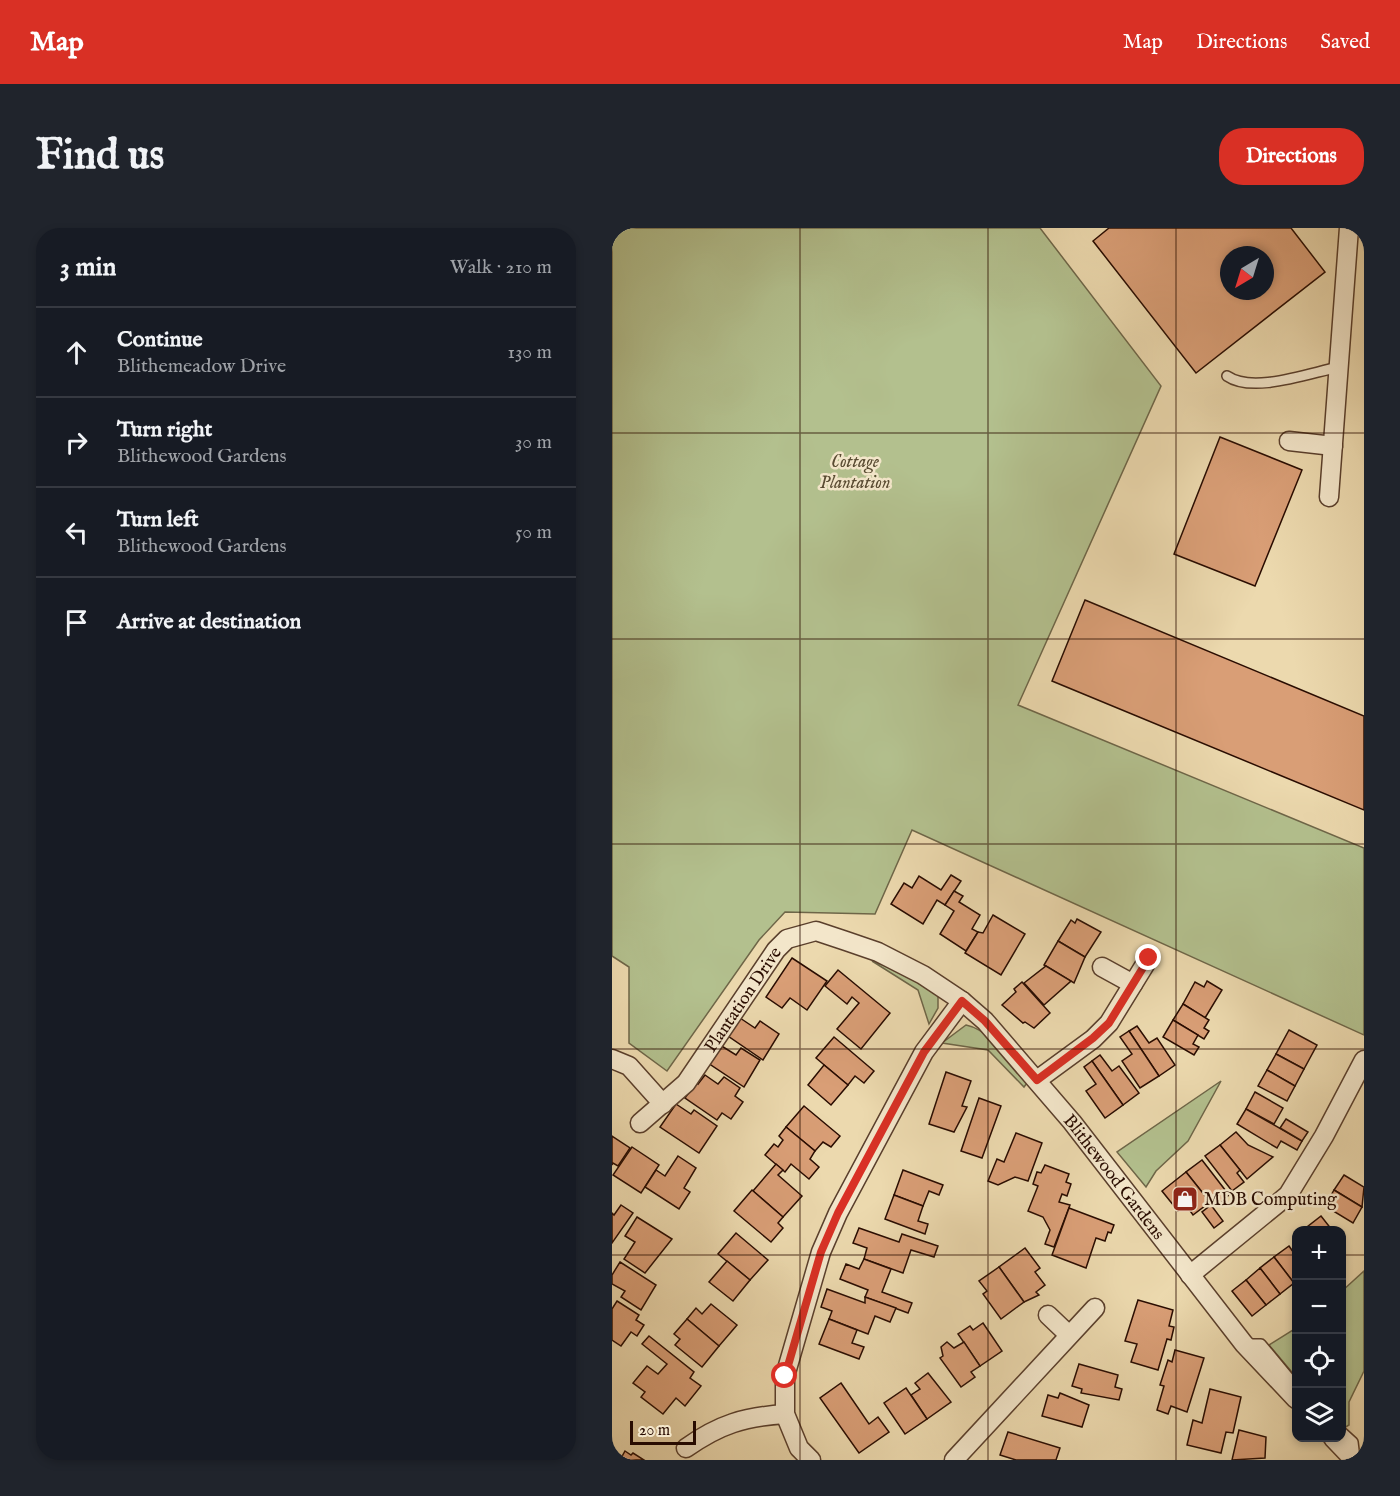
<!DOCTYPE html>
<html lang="en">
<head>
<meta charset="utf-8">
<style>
	:root { --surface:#171b24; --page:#20242c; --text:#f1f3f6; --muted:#9ea1a6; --line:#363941; --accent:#d93025 }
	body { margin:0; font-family:"IM FELL English",serif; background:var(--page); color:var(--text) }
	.controls { position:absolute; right:18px; bottom:18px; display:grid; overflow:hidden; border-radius:12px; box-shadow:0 3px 9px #0003 }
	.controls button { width:54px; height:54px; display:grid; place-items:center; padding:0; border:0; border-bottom:2px solid var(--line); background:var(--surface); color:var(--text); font:30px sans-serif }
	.compass { position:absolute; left:608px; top:18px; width:54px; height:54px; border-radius:50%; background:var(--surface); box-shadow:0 3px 9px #0003; rotate:218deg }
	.scale { position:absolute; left:18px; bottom:15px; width:66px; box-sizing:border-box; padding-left:6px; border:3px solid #290c01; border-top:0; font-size:16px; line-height:21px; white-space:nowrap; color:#290c01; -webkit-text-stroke:4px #f3e6ca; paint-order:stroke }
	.stop { position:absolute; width:18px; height:18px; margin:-14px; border:4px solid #d93025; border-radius:50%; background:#fff }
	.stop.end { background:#d93025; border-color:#fff; box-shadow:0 2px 6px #0008 }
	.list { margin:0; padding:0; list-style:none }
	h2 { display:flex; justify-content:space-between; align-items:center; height:78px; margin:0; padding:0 24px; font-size:26px }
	h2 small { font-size:20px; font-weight:400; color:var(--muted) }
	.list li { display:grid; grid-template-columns:39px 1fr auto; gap:18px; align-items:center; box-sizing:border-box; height:90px; padding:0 24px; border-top:2px solid var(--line) }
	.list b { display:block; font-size:22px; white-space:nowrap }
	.list p { margin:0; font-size:20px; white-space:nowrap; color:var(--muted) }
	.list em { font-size:20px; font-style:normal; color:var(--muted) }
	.icon { flex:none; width:33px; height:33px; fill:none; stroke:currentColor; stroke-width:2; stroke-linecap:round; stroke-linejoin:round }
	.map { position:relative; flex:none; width:752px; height:1232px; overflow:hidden; border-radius:24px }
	header { display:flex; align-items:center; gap:36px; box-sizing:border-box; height:84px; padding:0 30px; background:var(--accent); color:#fff }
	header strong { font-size:28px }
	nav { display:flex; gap:33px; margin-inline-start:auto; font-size:21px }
	.intro { display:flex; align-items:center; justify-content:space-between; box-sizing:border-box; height:144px; padding:0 36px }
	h1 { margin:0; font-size:42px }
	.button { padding:15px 27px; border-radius:24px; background:var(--accent); color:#fff; font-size:21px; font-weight:700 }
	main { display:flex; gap:36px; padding:0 36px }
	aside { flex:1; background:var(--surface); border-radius:24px; box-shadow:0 3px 9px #0003 }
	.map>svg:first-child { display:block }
	.green { fill:#b3c08e; stroke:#6e6648; stroke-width:1.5 }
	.building { fill:#d99e76; stroke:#290c01; stroke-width:1.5; fill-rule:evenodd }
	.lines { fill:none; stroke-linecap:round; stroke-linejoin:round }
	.service-casing { stroke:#5a3f2c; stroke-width:12 }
	.minor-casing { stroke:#5a3f2c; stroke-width:21 }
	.service { stroke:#f3e6ca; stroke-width:9 }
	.minor { stroke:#f3e6ca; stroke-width:18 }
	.route { stroke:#d93025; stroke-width:8 }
	.grid { fill:none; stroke:#290c01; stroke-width:1.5; stroke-opacity:0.55 }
	.labels { text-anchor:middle; stroke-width:5; stroke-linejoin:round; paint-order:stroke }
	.park-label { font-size:18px; font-style:italic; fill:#594b32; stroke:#f3e6ca }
	.street-label { font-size:18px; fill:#290c01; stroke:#f3e6ca }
	.poi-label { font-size:18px; fill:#290c01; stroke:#f3e6ca; text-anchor:start }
</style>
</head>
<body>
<header>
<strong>Map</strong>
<nav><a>Map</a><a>Directions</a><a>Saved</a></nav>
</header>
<div class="intro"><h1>Find us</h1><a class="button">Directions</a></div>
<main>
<aside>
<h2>3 min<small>Walk · 210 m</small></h2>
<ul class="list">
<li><svg class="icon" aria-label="ahead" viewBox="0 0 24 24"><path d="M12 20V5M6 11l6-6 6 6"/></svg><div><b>Continue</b><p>Blithemeadow Drive</p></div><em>130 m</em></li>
<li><svg class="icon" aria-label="right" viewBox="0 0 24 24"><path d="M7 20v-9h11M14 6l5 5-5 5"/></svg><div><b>Turn right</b><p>Blithewood Gardens</p></div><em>30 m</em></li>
<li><svg class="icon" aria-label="left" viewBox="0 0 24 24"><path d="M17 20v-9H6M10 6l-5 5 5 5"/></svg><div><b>Turn left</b><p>Blithewood Gardens</p></div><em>50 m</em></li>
<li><svg class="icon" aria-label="arrive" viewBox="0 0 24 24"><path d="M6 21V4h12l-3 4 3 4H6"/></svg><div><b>Arrive at destination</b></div></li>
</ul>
</aside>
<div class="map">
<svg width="752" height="1232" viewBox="0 0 752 1232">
	<rect width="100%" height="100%" fill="#ecd9ae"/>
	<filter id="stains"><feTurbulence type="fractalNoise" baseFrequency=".00333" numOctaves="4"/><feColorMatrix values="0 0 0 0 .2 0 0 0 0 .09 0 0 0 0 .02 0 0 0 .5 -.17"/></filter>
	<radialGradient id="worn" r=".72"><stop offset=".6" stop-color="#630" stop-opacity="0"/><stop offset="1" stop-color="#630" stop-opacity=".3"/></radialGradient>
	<g class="green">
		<polygon points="0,0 428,0 549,158 406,477 752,620 752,807 300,602 263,686 173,684 147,712 55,843 17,815 17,739 0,728"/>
		<polygon points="260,733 287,743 326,767 326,780 317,796 306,762"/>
		<path d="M354,797C380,802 399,835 415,855L412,859L376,822L330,815Z"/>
		<polygon points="609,853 576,913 544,943 534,959 505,924"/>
		<polygon points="752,1043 752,1143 737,1174 737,1197 732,1200 730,1063"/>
		<polygon points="684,1100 684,1149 657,1117"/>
	</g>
	<g class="building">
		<path d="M497,0H679L713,44L584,145L481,13ZM617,27H653V63H617Z"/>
		<polygon points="608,209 690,242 643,358 562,326"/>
		<polygon points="473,372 752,488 752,582 440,453"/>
		<polygon points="339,647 349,653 333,677 325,672 311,696 279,676 292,655 300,660 307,648 329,662"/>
		<polygon points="342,663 351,668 347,674 368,687 360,701 366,704 354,723 328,706 342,683 333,677"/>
		<polygon points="381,687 413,706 389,747 353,725 366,704 371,705"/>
		<polygon points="465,691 489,704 473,729 446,713 459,692 463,695"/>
		<polygon points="446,713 473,729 462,755 432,737"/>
		<polygon points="180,730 215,753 195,782 178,770 170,780 154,769"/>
		<polygon points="434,738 459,753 432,777 412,755"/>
		<polygon points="226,742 278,785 249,821 225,801 247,775 240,769 235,776 213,758"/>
		<polygon points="595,753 610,762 593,790 571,776 583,754 592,759"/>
		<polygon points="410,754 438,785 422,800 413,794 411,795 390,777 404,764 402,761"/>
		<polygon points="571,776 597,792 592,800 597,803 592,811 561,792"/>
		<polygon points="128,790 143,800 148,793 167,806 151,832 116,808"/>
		<polygon points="561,792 586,807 581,816 587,819 582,827 551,809"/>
		<polygon points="525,798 537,815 545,810 563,837 547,848 517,803"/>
		<polygon points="677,802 705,817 692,841 664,826"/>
		<polygon points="517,803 547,848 528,860 510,833 520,826 508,809"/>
		<polygon points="222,809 262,843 252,855 243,848 236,857 204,830"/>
		<polygon points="108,817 124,827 129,820 148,832 132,859 96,835"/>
		<polygon points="664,826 692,841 683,858 655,842"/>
		<polygon points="488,827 500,843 507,838 527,865 511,877 480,833"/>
		<polygon points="480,833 511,877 493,890 474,863 484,856 472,839"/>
		<polygon points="212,837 236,857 219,877 196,857"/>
		<polygon points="655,842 683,858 675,873 646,858"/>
		<polygon points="334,844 359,853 350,878 355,879 342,904 317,896"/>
		<polygon points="93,847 106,856 112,849 128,860 123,868 131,874 119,891 110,885 105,892 73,870 84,854 86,856"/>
		<polygon points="643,864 671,880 662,896 634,881"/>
		<polygon points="367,870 389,878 370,930 349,923"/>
		<polygon points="64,876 79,886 82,882 105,898 87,925 48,899"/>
		<polygon points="192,878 228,908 219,919 211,914 203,923 174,899"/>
		<polygon points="634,881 690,913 685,922 669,913 665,920 625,896"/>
		<polygon points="674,891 696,904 690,913 668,900"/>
		<polygon points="174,899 203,923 198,931 207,939 197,951 179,936 173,944 153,927 162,916 166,919 171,912 167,908"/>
		<polygon points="624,904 636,917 661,929 635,951 608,917"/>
		<polygon points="404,905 430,915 416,953 403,949 386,957 376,953 385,931 392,934"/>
		<polygon points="0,908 18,920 6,938 1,935 0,937"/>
		<polygon points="608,917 628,942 625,945 632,954 620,963 593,928"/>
		<polygon points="20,919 47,937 29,965 1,947"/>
		<polygon points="66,928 84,940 72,960 78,964 67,981 33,959 44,942 53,948"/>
		<polygon points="590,932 617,967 607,976 602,970 598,974 574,944"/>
		<polygon points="164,936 171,942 166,947 190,968 171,989 141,963"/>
		<polygon points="433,937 457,946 454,954 459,956 455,968 450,966 447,974 458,977 442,1019 433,1016 438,1002 431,989 416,983 426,958 421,956 425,944 429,945"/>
		<polygon points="291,942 331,957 327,967 317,963 311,978 282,967"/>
		<polygon points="574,944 598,974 581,987 574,977 566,983 550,963"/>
		<polygon points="732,947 752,959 750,979 722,962"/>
		<polygon points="140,962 171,989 166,995 171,1000 159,1014 122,983"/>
		<polygon points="722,962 750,979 741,995 713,978"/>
		<polygon points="282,967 311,978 306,993 316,996 313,1006 273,991"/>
		<polygon points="9,977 21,985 0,1015 0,985 2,987"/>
		<polygon points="599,977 611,993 602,1000 590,984"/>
		<polygon points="457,980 502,997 499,1005 496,1004 493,1013 484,1010 474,1040 440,1027"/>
		<polygon points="709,988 720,1002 697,1002 695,999"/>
		<polygon points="25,989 60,1011 33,1045 12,1031 23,1014 13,1008"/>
		<polygon points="247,1000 287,1014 290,1006 326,1018 322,1029 299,1022 291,1045 252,1031 255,1020 241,1015"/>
		<polygon points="124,1005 156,1032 138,1052 106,1026"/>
		<polygon points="677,1018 684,1028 682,1055 662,1029"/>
		<polygon points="413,1020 428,1040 423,1044 433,1057 424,1064 427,1067 412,1074 387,1039"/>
		<polygon points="662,1029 682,1055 668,1066 648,1040"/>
		<polygon points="252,1031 279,1041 270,1064 300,1075 296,1085 253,1069 256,1062 228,1051 234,1036 247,1041"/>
		<polygon points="115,1033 138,1052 121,1073 97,1054"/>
		<polygon points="8,1034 44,1057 29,1082 9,1069 13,1063 0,1056 0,1047"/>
		<polygon points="387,1039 412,1074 389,1091 371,1066 375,1063 367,1053"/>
		<polygon points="648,1040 668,1066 654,1077 634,1052"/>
		<polygon points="634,1052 654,1077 640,1088 620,1063"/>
		<polygon points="215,1061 253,1075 253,1069 284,1080 278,1094 263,1088 256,1106 217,1091 220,1083 209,1079"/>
		<polygon points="526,1072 561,1082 557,1098 562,1099 559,1112 555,1111 546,1142 519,1134 525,1116 513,1113"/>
		<polygon points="5,1073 27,1087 24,1092 32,1097 25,1108 19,1104 9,1118 0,1112 0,1081"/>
		<polygon points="99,1076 125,1097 107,1118 75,1091 84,1080 90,1086"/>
		<polygon points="75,1091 107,1118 90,1139 63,1117 68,1111 62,1106"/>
		<polygon points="217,1091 245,1102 240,1115 252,1119 247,1131 207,1116"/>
		<polygon points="371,1095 390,1123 368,1138 346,1106 358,1098 361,1102"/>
		<polygon points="37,1108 82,1144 78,1150 89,1158 73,1178 64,1170 51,1186 29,1169 33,1164 21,1155 35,1138 46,1146 55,1136 30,1116"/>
		<polygon points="335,1114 342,1120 352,1114 368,1138 359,1144 363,1149 349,1159 328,1130 331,1128 329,1119"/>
		<polygon points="563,1122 592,1130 575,1184 559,1178 556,1186 545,1182 552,1158 548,1157 556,1132 560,1134"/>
		<polygon points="467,1136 506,1147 503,1159 510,1161 507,1172 469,1165 470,1161 460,1158"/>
		<polygon points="316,1145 339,1174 315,1191 299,1167 308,1161 303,1155"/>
		<polygon points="229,1155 257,1196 266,1189 277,1204 247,1225 208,1170"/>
		<polygon points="294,1160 315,1191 293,1206 272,1175"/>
		<polygon points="598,1161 629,1169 621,1205 614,1204 609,1225 575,1217 581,1192 590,1195"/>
		<polygon points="448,1165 477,1177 470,1199 430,1188 436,1167 446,1170"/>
		<polygon points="627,1202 654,1209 653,1230 620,1232"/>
		<polygon points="396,1204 448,1220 444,1232 404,1232 388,1227"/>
		<polygon points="13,1223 19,1227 21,1225 32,1232 8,1232"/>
	</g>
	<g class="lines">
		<g class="service-casing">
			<g id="service">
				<path d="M615,148C641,166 697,145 727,139"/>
				<polyline points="635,1116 649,1116 683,1157"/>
				<polyline points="730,1204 741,1214 743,1230"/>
			</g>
		</g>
		<g class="minor-casing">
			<g id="minor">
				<polyline points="677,213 721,218"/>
				<polyline points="717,269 737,0"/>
				<polyline points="490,739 521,756"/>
				<polyline points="0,831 17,838 51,876"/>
				<polyline points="425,852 481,811 497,795 537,730"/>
				<path id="s1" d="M28,895L74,855L164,722L175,711L204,703L234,713L266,724L311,747L350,773L373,793L460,894L632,1116L684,1171"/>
				<polyline points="578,1047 676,967 712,908 752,832"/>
				<polyline points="436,1087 457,1107"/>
				<polyline points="721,1210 742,1232"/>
				<path d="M74,1220C108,1196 132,1189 173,1186"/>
				<polyline points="199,1232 187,1220 173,1186 173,1148 209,1024 226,985 312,824 350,773"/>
				<polyline points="342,1232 483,1080"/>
			</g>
		</g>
		<use href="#service" class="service"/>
		<use href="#minor" class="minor"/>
	</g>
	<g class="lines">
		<polyline class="route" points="173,1148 209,1024 226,985 312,824 350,773 373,793 425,852 481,810 497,795 537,730"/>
	</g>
	<path class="grid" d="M188,0V1232M376,0V1232M564,0V1232M0,205H752M0,411H752M0,616H752M0,821H752M0,1027H684M730,1027H752"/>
	<defs>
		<g id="shop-square" transform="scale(1.35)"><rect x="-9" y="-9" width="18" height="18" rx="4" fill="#8f2418" stroke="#f3e6ca"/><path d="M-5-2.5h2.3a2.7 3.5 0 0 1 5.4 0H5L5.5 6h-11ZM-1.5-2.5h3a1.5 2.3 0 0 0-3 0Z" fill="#fff"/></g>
	</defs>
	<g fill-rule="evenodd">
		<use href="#shop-square" x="573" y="971"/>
	</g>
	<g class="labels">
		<g class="park-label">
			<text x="243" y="239">Cottage<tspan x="243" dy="21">Plantation</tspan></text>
		</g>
		<g class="street-label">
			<text dy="6" stroke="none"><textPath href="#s1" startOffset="162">Plantation Drive</textPath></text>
			<text dy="6" stroke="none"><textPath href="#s1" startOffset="663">Blithewood Gardens</textPath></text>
		</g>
		<g class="poi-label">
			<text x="592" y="977">MDB Computing</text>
		</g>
	</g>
	<rect width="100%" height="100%" filter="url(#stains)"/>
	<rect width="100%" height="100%" fill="url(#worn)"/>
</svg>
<div class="controls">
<button>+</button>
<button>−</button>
<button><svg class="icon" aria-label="locate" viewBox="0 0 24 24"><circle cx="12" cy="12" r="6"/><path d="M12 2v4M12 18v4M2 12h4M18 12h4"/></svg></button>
<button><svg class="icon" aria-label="layers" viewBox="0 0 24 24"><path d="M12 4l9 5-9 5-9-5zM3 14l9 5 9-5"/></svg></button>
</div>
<svg class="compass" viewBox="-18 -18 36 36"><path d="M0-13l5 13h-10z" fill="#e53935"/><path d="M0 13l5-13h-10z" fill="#9ea1a6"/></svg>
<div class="scale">20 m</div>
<div class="stop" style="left:173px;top:1148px"></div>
<div class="stop end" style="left:537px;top:730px"></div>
</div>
</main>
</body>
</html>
